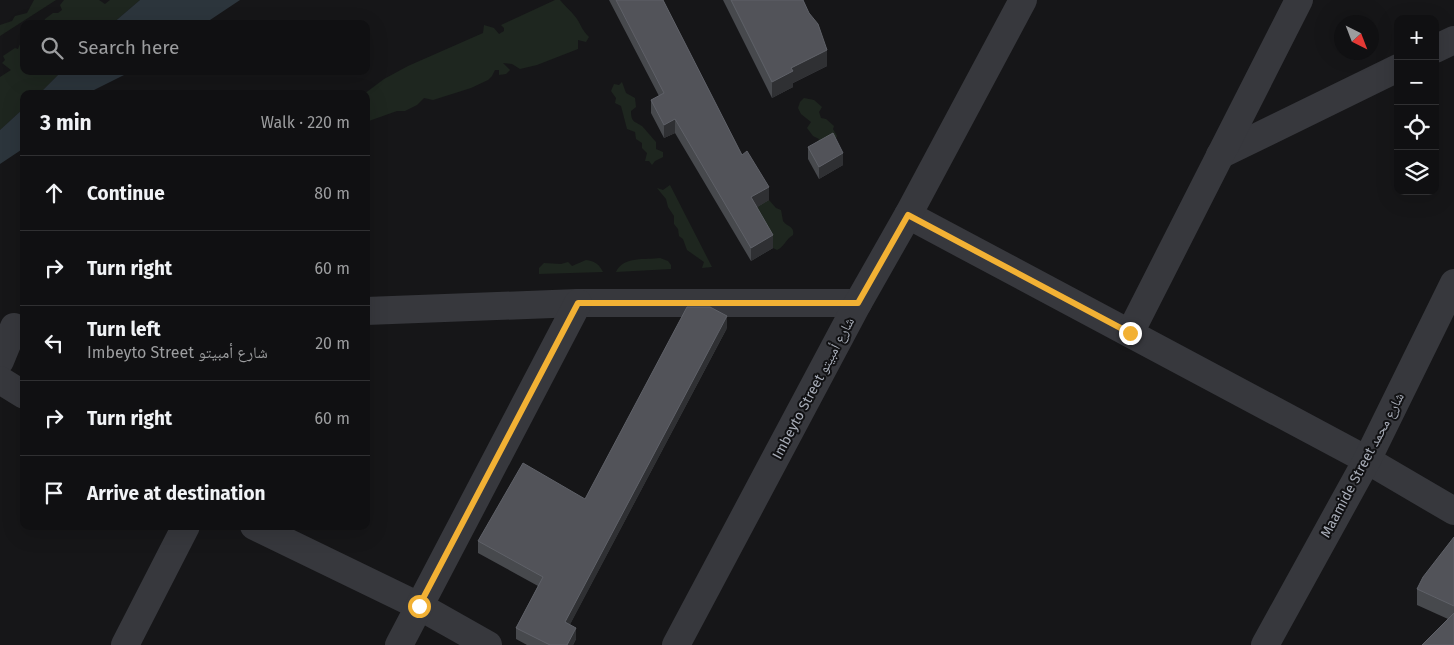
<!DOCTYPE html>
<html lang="en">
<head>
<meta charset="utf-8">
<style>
	:root { --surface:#101012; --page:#19191b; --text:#f1f3f6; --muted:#9c9d9f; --line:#303032 }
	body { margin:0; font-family:"Fira Sans","Noto Naskh Arabic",sans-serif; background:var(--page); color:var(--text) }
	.controls { position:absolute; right:15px; top:15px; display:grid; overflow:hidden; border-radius:10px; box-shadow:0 5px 20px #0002 }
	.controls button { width:45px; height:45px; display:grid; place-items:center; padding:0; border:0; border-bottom:1px solid var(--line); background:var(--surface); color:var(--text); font:25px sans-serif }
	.compass { position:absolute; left:1334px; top:15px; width:45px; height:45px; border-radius:50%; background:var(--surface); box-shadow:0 5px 20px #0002; rotate:138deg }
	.stop { position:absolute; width:15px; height:15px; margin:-11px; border:4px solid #f2b134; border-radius:50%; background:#fff }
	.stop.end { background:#f2b134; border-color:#fff; box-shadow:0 1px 5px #0008 }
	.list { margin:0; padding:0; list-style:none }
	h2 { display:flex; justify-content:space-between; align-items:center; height:65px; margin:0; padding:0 20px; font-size:21px }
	h2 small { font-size:16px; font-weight:400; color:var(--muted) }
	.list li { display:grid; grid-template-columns:32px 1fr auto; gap:15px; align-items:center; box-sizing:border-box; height:75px; padding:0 20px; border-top:1px solid var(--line) }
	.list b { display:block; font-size:19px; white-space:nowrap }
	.list p { margin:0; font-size:16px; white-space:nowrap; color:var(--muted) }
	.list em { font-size:16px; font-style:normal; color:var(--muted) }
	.icon { flex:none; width:28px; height:28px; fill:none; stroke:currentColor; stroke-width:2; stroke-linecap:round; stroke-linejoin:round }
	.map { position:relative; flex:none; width:1454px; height:645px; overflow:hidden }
	.search { position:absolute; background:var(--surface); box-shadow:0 5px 20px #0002; left:20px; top:20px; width:350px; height:55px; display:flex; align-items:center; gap:12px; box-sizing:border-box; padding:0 18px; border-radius:10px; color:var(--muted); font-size:19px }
	.panel { position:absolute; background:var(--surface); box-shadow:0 5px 20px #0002; left:20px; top:90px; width:350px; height:440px; border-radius:10px }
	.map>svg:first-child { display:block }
	.green { fill:#1e261f }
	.water { fill:#2c353c }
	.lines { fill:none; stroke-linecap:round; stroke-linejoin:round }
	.minor { stroke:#37383d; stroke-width:28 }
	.wall { fill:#47494d }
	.shaded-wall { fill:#2f3033 }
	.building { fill:#525359; stroke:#5f6168 }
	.route { stroke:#f2b134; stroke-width:6 }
	.labels { text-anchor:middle; stroke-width:4; stroke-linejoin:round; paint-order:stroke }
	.street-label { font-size:14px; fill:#a8adb8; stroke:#111113 }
</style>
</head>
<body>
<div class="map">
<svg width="1454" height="645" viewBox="0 0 1454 645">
	<rect width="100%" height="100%" fill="#161618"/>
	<g class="green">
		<polygon points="34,0 56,0 0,36 0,25 12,21 15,16 27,13"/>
		<polygon points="64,0 99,0 105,4 110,0 140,0 112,24 43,24 45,19 53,13 58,13 62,10 60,5"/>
		<path d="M555,0H560C564,5 574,14 577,19C582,27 582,30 589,37L586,42L578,40V49L537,65L520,69L512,64L503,63L510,70L506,74L499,75V70H495L492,76L488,80L471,88L433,100L424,98L417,105L405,111H397L366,122V94H364L384,79L408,66L483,33L484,25L494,28L499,34L504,31V28L501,25Z"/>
		<polygon points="21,42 24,42 24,71 62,71 39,94 24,94 24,108 0,130 0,77 11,70 2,63 5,60 3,56 15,48 18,49"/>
		<path d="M622,82L626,93L635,98L636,107L631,111C631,122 634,121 642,126C644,128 654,140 656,142V149L663,152V157L655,161L652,165L649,161H645L647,153L642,148V143L636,139L635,132L627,129L621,106L615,103L616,98L611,91L614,84L619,85Z"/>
		<polygon points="804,98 814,100 822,107 819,112 821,118 826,119 834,126 833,129 837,136 835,141 817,143 819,139 813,136 807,128 811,122 801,114 798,108 800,102"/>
		<polygon points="670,185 712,267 702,268 704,262 687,250 683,239 679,236 678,229 674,224 674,216 668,207 666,199 657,188 663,190"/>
		<path d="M769,200L776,208L781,210L783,221C787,227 795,226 793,235C786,239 784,247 777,250L773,248L745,209Z"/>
		<path d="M660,258L668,261L671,265V269L616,272C623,256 646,260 660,258Z"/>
		<path d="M586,260C595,261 599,264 603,272L539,274V268L544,263L561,264L568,262L572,266Z"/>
	</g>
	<g class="water">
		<polygon points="140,0 240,0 204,24 112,24"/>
		<polygon points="62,71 132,71 86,94 39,94"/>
		<polygon points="24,108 24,148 0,164 0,130"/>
	</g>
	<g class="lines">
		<g class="minor">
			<polyline points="1435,49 1454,40"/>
			<polyline points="1220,155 1398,68"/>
			<polyline points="908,215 1367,460 1454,511"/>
			<polyline points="366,311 578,303 858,303"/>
			<polyline points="1130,333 1299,0"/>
			<polyline points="0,361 14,327"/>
			<polyline points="0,380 24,395"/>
			<polyline points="254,526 419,606 488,645"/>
			<polyline points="125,645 186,526"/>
			<polyline points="399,645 578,303"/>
			<polyline points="676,645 858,303 908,215 1023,0"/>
			<polyline points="1265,645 1367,460 1454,283"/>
		</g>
	</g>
	<g class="wall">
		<polygon points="609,0 663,0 742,155 769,200 757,207 773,248 751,261 675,133 664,138 651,113 651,100 659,96"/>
		<polygon points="723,0 803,0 827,66 793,83 793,87 772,98"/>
		<polygon points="808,147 843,165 819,179 808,159"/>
		<polygon points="727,328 570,624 576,639 573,645 527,645 516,639 516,628 538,586 478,553 478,541 585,499"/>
		<polygon points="1454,537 1454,645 1448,619 1417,605 1417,589"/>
	</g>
	<g class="shaded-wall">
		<polygon points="827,50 827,66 793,83 793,87 772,98 772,82 791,68"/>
		<polygon points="675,119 675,133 664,138 664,125"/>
		<polygon points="843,153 843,165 819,179 819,167"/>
		<polygon points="769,187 769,200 751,211 751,197"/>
		<polygon points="773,235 773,248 751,261 751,248"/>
		<polygon points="727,316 727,328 565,634 565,622"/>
		<polygon points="576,628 576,639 573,645 567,645"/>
	</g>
	<g class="building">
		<polygon points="616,0 663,0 742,155 747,151 769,187 751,197 773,235 751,248 675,119 664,125 651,100 664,93"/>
		<polygon points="731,0 803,0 809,13 818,24 827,50 791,68 793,71 772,82"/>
		<polygon points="833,133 843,153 819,167 808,147"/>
		<polygon points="687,307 710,307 727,316 565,622 576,628 567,645 550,645 516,628 543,577 478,541 523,463 585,499"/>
		<polygon points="1454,537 1454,606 1417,589 1423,577"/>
		<polygon points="1454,613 1454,645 1422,645"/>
	</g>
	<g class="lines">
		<polyline class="route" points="419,606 578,303 858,303 908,215 1130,333"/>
	</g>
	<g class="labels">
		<g class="street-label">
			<text transform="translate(813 388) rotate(-62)" y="5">Imbeyto Street شارع أمبيتو</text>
			<text transform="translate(1362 465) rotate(-62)" y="5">Maamide Street شارع محمد</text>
		</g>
	</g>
</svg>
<div class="controls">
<button>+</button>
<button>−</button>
<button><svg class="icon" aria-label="locate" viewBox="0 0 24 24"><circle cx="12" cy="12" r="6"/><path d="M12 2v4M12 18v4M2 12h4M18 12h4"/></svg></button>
<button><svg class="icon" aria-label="layers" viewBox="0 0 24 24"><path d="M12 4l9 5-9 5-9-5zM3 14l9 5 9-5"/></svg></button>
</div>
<svg class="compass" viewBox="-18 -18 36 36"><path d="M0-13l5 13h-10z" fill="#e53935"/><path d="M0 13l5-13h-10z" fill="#9c9d9f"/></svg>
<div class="stop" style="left:419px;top:606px"></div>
<div class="stop end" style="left:1130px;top:333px"></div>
<div class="search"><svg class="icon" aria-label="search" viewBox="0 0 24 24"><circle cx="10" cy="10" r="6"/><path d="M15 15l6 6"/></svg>Search here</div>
<section class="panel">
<h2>3 min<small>Walk · 220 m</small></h2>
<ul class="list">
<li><svg class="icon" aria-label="ahead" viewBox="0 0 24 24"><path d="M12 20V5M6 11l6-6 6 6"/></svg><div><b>Continue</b></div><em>80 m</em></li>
<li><svg class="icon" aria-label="right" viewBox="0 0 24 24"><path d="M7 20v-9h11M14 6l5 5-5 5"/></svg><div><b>Turn right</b></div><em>60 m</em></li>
<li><svg class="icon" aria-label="left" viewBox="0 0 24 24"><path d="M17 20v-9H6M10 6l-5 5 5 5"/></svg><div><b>Turn left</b><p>Imbeyto Street شارع أمبيتو</p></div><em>20 m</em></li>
<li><svg class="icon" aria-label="right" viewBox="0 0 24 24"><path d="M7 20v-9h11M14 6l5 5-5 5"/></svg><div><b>Turn right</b></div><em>60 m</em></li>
<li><svg class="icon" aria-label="arrive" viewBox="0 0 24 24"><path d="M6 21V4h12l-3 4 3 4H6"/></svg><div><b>Arrive at destination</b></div></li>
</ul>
</section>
</div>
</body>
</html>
